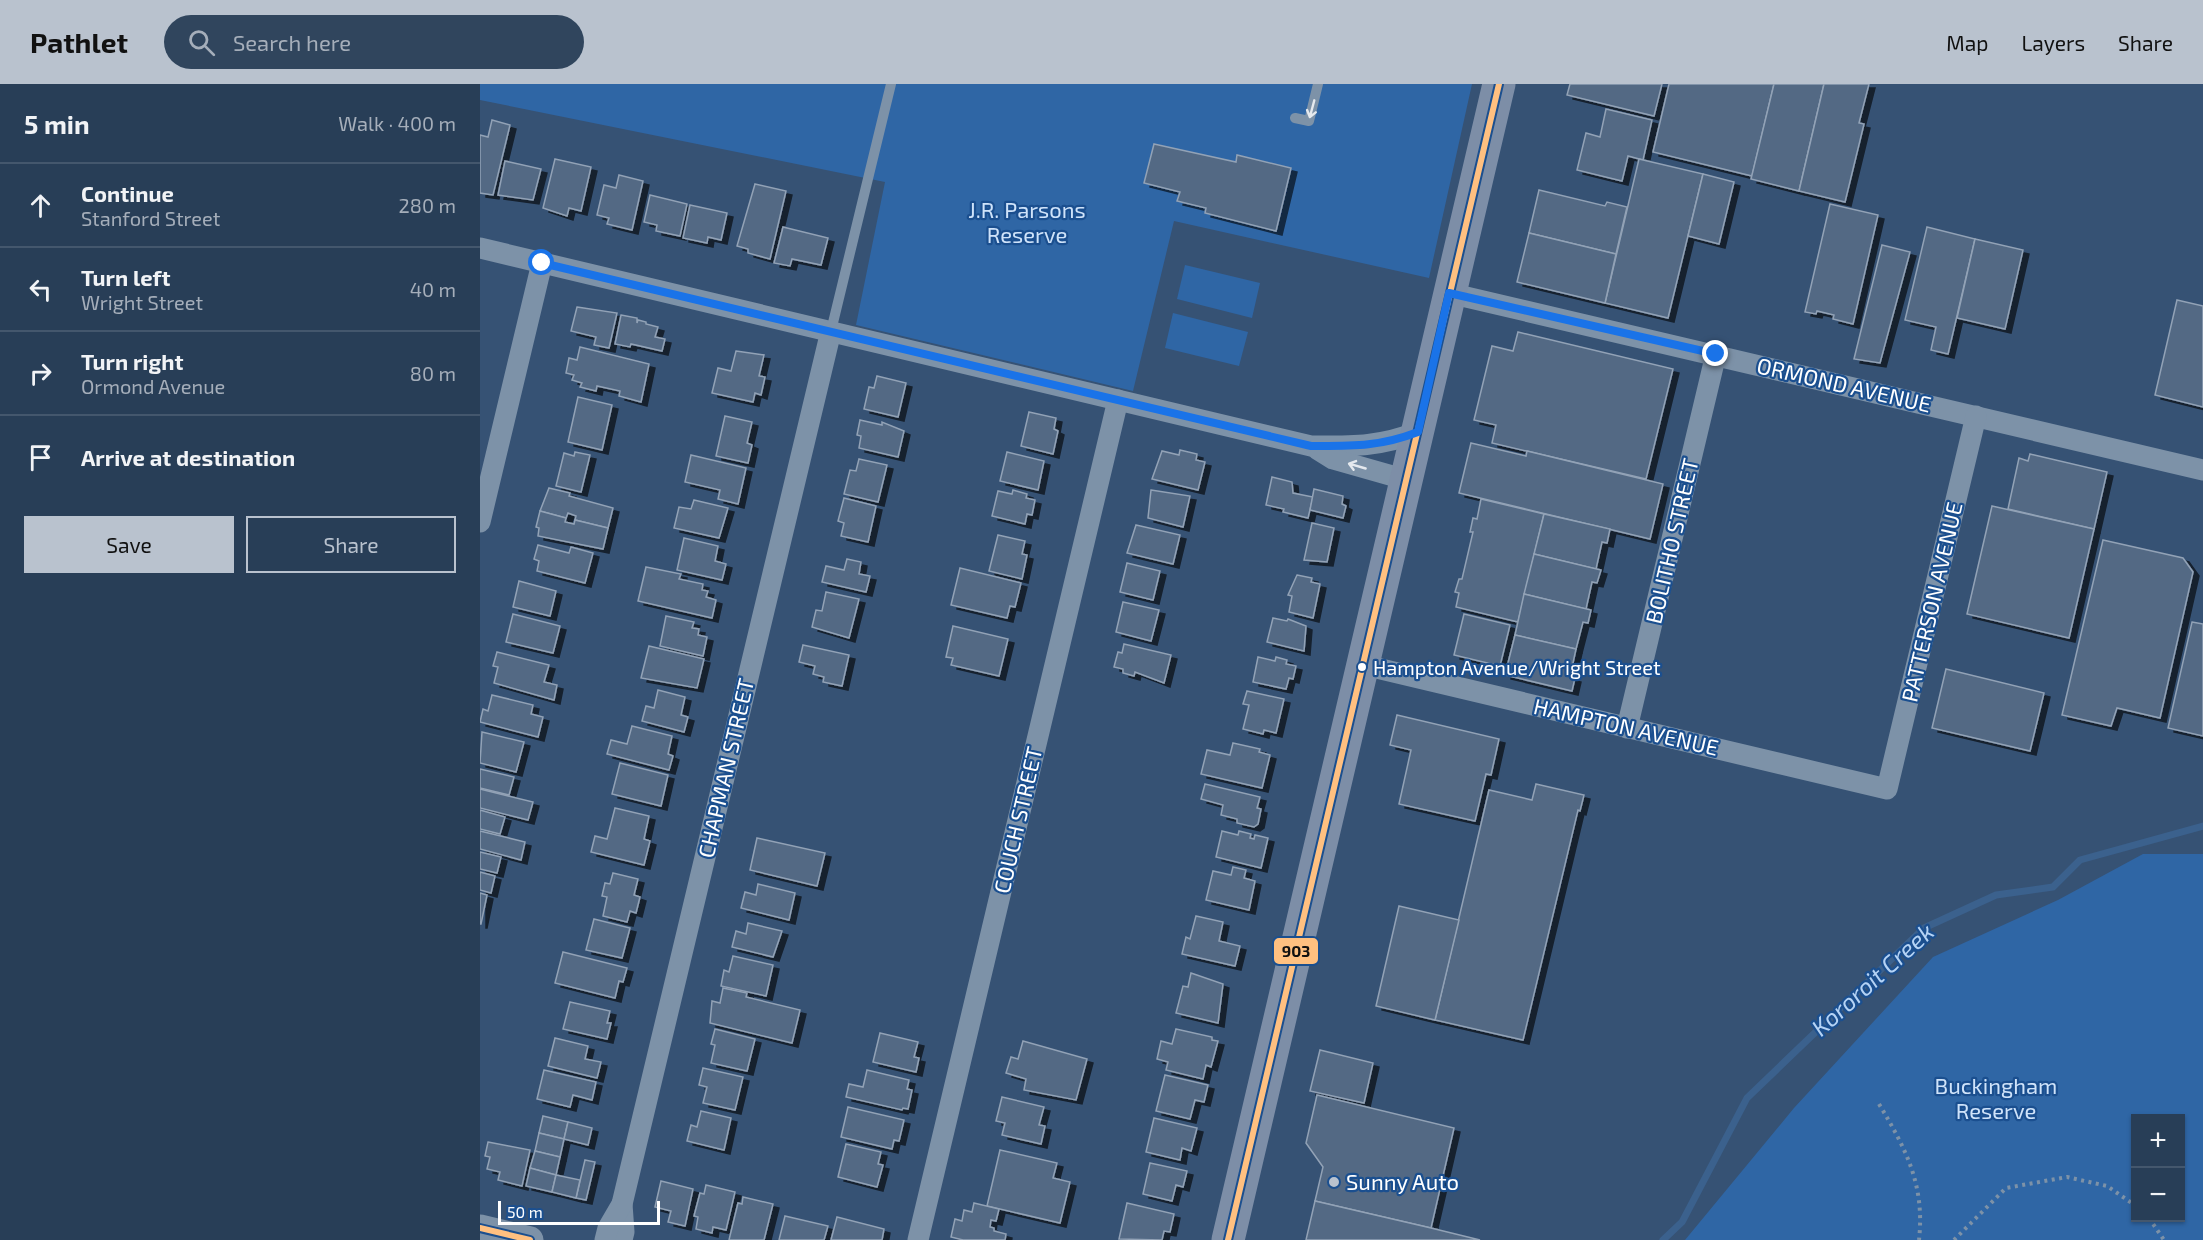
<!DOCTYPE html>
<html lang="en">
<head>
<meta charset="utf-8">
<style>
	:root { --surface:#283e57; --page:#30455d; --text:#f1f3f6; --muted:#a5aeba; --line:#44576d; --accent:#b9c2ce }
	body { margin:0; font-family:"Exo 2",sans-serif; background:var(--page); color:var(--text) }
	.controls { position:absolute; right:18px; bottom:18px; display:grid; overflow:hidden; border-radius:0px; box-shadow:0 2px 4px #0004 }
	.controls button { width:54px; height:54px; display:grid; place-items:center; padding:0; border:0; border-bottom:2px solid var(--line); background:var(--surface); color:var(--text); font:30px sans-serif }
	.scale { position:absolute; left:18px; bottom:15px; width:162px; box-sizing:border-box; padding-left:6px; border:3px solid #fff; border-top:0; font-size:16px; line-height:21px; white-space:nowrap; color:#fff; -webkit-text-stroke:4px #1b4f8f; paint-order:stroke }
	.stop { position:absolute; width:18px; height:18px; margin:-14px; border:4px solid #1a73e8; border-radius:50%; background:#fff }
	.stop.end { background:#1a73e8; border-color:#fff; box-shadow:0 2px 6px #0008 }
	.list { margin:0; padding:0; list-style:none }
	h2 { display:flex; justify-content:space-between; align-items:center; height:78px; margin:0; padding:0 24px; font-size:26px }
	h2 small { font-size:20px; font-weight:400; color:var(--muted) }
	.list li { display:grid; grid-template-columns:39px 1fr auto; gap:18px; align-items:center; box-sizing:border-box; height:84px; padding:0 24px; border-top:2px solid var(--line) }
	.list b { display:block; font-size:22px; white-space:nowrap }
	.list p { margin:0; font-size:20px; white-space:nowrap; color:var(--muted) }
	.list em { font-size:20px; font-style:normal; color:var(--muted) }
	.actions { display:flex; gap:12px; padding:18px 24px }
	.actions a { flex:1; padding:14px 0; border:2px solid var(--accent); border-radius:0px; text-align:center; font-size:21px; color:var(--accent) }
	.actions .main { background:var(--accent); color:#111 }
	.icon { flex:none; width:33px; height:33px; fill:none; stroke:currentColor; stroke-width:2; stroke-linecap:round; stroke-linejoin:round }
	.map { position:relative; flex:none; width:1723px; height:1156px; overflow:hidden }
	header { display:flex; align-items:center; gap:36px; box-sizing:border-box; height:84px; padding:0 30px; background:var(--accent); color:#111 }
	header strong { font-size:28px }
	nav { display:flex; gap:33px; margin-inline-start:auto; font-size:21px }
	.search { width:420px; height:54px; background:var(--page); display:flex; align-items:center; gap:15px; box-sizing:border-box; padding:0 21px; border-radius:33px; color:var(--muted); font-size:22px }
	main { display:flex }
	aside { flex:1; background:var(--surface) }
	.map>svg:first-child { display:block }
	.green { fill:#2f66a5; fill-rule:evenodd }
	.lines { fill:none; stroke-linecap:round; stroke-linejoin:round }
	.stream { stroke:#3b618d; stroke-width:7 }
	.building { fill:#526984; stroke:#92a2b6; stroke-width:1.5; filter:url(#shadow) }
	.path { stroke:#7d92a8; stroke-width:4; stroke-dasharray:3 4.5; stroke-linecap:butt }
	.service { stroke:#7d92a8; stroke-width:10 }
	.minor { stroke:#7d92a8; stroke-width:21 }
	.tertiary { stroke:#7d92a8; stroke-width:27 }
	.primary { stroke:#7d8ea7; stroke-width:33 }
	.bus-1-casing { stroke:#1b4f8f; stroke-width:10 }
	.bus-1 { stroke:#ffc080; stroke-width:6 }
	.oneway { stroke:#e5e9ee }
	.route { stroke:#1a73e8; stroke-width:8 }
	.bus-dot { fill:#fff; stroke:#1b4f8f; stroke-width:2 }
	.poi-dot { fill:#b9c2ce; stroke:#1b4f8f; stroke-width:2 }
	.labels { text-anchor:middle; stroke-width:4.5; stroke-linejoin:round; paint-order:stroke }
	.bus-label { font-size:20px; fill:#fff; stroke:#1b4f8f; text-anchor:start }
	.park-label { font-size:22px; fill:#cfe3fa; stroke:#1b4f8f }
	.street-label { font-size:22px; fill:#fff; stroke:#1b4f8f }
	.poi-label { font-size:22px; fill:#fff; stroke:#1b4f8f; text-anchor:start }
	.water-label { font-size:24px; font-style:italic; fill:#b5d3f5; stroke:#1b4f8f }
	.line-badge { stroke:#1b4f8f; stroke-width:2 }
	.pale-badge-label { font-size:16px; text-anchor:middle; font-weight:bold; fill:#111 }
</style>
</head>
<body>
<header>
<strong>Pathlet</strong>
<div class="search"><svg class="icon" aria-label="search" viewBox="0 0 24 24"><circle cx="10" cy="10" r="6"/><path d="M15 15l6 6"/></svg>Search here</div>
<nav><a>Map</a><a>Layers</a><a>Share</a></nav>
</header>
<main>
<aside>
<h2>5 min<small>Walk · 400 m</small></h2>
<ul class="list">
<li><svg class="icon" aria-label="ahead" viewBox="0 0 24 24"><path d="M12 20V5M6 11l6-6 6 6"/></svg><div><b>Continue</b><p>Stanford Street</p></div><em>280 m</em></li>
<li><svg class="icon" aria-label="left" viewBox="0 0 24 24"><path d="M17 20v-9H6M10 6l-5 5 5 5"/></svg><div><b>Turn left</b><p>Wright Street</p></div><em>40 m</em></li>
<li><svg class="icon" aria-label="right" viewBox="0 0 24 24"><path d="M7 20v-9h11M14 6l5 5-5 5"/></svg><div><b>Turn right</b><p>Ormond Avenue</p></div><em>80 m</em></li>
<li><svg class="icon" aria-label="arrive" viewBox="0 0 24 24"><path d="M6 21V4h12l-3 4 3 4H6"/></svg><div><b>Arrive at destination</b></div></li>
</ul>
<div class="actions"><a class="main">Save</a><a>Share</a></div>
</aside>
<div class="map">
<svg width="1723" height="1156" viewBox="0 0 1723 1156">
	<defs>
		<filter id="shadow"><feDropShadow dx="6" dy="4" stdDeviation="0" flood-color="#0009"/></filter>
	</defs>
	<rect width="100%" height="100%" fill="#365274"/>
	<g class="green">
		<polygon points="0,0 992,0 949,194 694,137 653,307 376,241 405,98 0,16"/>
		<polygon points="705,181 780,199 772,234 697,215"/>
		<polygon points="693,229 768,248 759,282 685,264"/>
		<path d="M1663,770H1723V1156H1205L1314,1024L1453,873L1578,816ZM1656,1034H1700V1134H1656Z"/>
	</g>
	<g class="lines">
		<polyline class="stream" points="1183,1156 1202,1138 1267,1014 1444,844 1516,811 1573,803 1600,776 1723,742"/>
	</g>
	<g class="building">
		<polygon points="1090,0 1182,0 1174,32 1087,11"/>
		<polygon points="1189,0 1294,0 1272,92 1173,68"/>
		<polygon points="1294,0 1344,0 1319,107 1271,95"/>
		<polygon points="1344,0 1389,0 1379,39 1384,40 1365,118 1319,107"/>
		<polygon points="1126,25 1172,36 1163,76 1148,72 1142,97 1097,86 1106,49 1120,53"/>
		<polygon points="12,36 30,41 13,111 0,109 0,51 8,53"/>
		<polygon points="674,60 756,78 757,71 811,84 796,147 725,129 726,124 697,117 700,108 664,99"/>
		<polygon points="75,75 111,83 101,127 89,124 87,132 63,124"/>
		<polygon points="1159,75 1223,90 1188,234 1125,219"/>
		<polygon points="25,77 61,85 53,116 18,111"/>
		<polygon points="1223,90 1254,98 1239,160 1208,152"/>
		<polygon points="139,91 163,97 152,146 127,140 129,134 117,131 124,101 136,104"/>
		<polygon points="275,100 306,107 290,175 268,169 268,165 257,162"/>
		<polygon points="1059,106 1125,122 1127,118 1147,123 1136,170 1049,149"/>
		<polygon points="170,111 207,120 200,152 176,147 177,141 164,138"/>
		<polygon points="1350,120 1398,131 1373,240 1353,235 1354,231 1337,227 1336,230 1325,228"/>
		<polygon points="210,121 247,129 241,156 228,153 227,159 203,154"/>
		<polygon points="303,143 348,154 341,181 312,175 310,182 294,179"/>
		<polygon points="1447,143 1495,155 1468,270 1451,266 1456,243 1425,236"/>
		<polygon points="1049,149 1136,170 1125,219 1037,198"/>
		<polygon points="1495,155 1543,166 1525,245 1477,234"/>
		<polygon points="1402,161 1430,168 1400,279 1374,275"/>
		<polygon points="1697,216 1723,222 1723,323 1675,311"/>
		<polygon points="97,223 137,229 129,264 114,261 116,253 91,247"/>
		<polygon points="141,231 157,234 157,239 158,236 166,238 166,240 178,243 175,253 185,255 182,267 151,260 150,263 135,260"/>
		<polygon points="1038,248 1193,285 1166,395 1012,359 1016,341 994,336 1012,262 1033,267"/>
		<polygon points="100,263 169,280 161,318 139,312 140,307 117,302 116,307 100,303 102,299 92,296 94,291 86,289 89,274 97,276"/>
		<polygon points="256,267 284,271 279,292 285,293 281,311 275,309 273,318 232,309 238,284 251,287"/>
		<polygon points="397,292 426,299 418,333 384,325 389,303 394,304"/>
		<polygon points="98,313 132,321 122,366 88,358"/>
		<polygon points="549,328 576,334 574,345 578,347 573,370 541,362"/>
		<polygon points="245,332 272,338 267,359 272,361 268,379 236,372"/>
		<polygon points="380,336 402,341 402,338 424,347 418,373 379,364 381,352 377,351"/>
		<polygon points="991,359 1046,372 1047,367 1183,400 1170,455 979,409"/>
		<polygon points="700,366 717,370 716,376 725,378 718,406 672,395 682,367 699,371"/>
		<polygon points="95,368 110,371 101,408 76,402 84,369 94,372"/>
		<polygon points="527,368 564,377 558,406 520,397"/>
		<polygon points="1550,370 1627,388 1614,445 1528,425 1539,374 1548,377"/>
		<polygon points="211,371 266,384 258,420 238,415 240,406 205,398"/>
		<polygon points="379,375 407,381 398,418 364,410 370,386 376,387"/>
		<polygon points="792,393 812,398 813,409 833,413 828,434 803,428 804,425 786,421"/>
		<polygon points="69,404 90,409 89,412 133,424 128,444 95,436 96,432 88,429 86,434 60,427"/>
		<polygon points="834,405 863,412 862,420 866,422 863,434 830,426"/>
		<polygon points="533,406 547,410 546,414 555,416 552,431 547,430 545,440 512,432 518,407 532,410"/>
		<polygon points="671,406 710,412 703,443 668,434"/>
		<polygon points="364,414 396,422 388,458 361,452 364,439 358,437"/>
		<polygon points="1001,415 1064,430 1038,538 976,523 979,509 975,508 979,495 982,495 993,448 990,448 993,434 997,435"/>
		<polygon points="214,416 248,424 239,454 194,444 199,423 211,425"/>
		<polygon points="1512,422 1614,445 1589,554 1487,530"/>
		<polygon points="60,427 86,434 85,438 94,440 95,436 128,444 123,465 58,452 59,444 56,443"/>
		<polygon points="1064,430 1130,445 1127,459 1122,458 1116,485 1054,470"/>
		<polygon points="832,439 854,444 847,478 824,476"/>
		<polygon points="656,441 700,451 693,480 647,469"/>
		<polygon points="518,451 545,457 542,470 547,471 542,495 509,487"/>
		<polygon points="204,454 238,462 235,477 246,480 242,496 197,486"/>
		<polygon points="1623,456 1703,474 1713,488 1680,634 1637,624 1631,642 1582,631"/>
		<polygon points="58,461 89,469 91,463 113,469 105,499 57,487 59,477 54,475"/>
		<polygon points="1054,470 1121,486 1117,499 1112,498 1106,525 1044,510"/>
		<polygon points="367,475 381,478 379,490 390,492 386,508 342,498 346,482 364,486"/>
		<polygon points="647,479 680,487 673,516 640,508"/>
		<polygon points="166,483 201,490 199,495 223,500 222,506 228,507 226,513 236,516 232,534 158,517"/>
		<polygon points="480,484 541,499 535,523 530,522 527,534 471,521"/>
		<polygon points="817,491 832,494 831,498 840,500 833,534 809,528 812,512 808,511"/>
		<polygon points="39,497 76,507 70,532 33,523"/>
		<polygon points="346,508 379,515 369,554 332,543 336,526 342,527"/>
		<polygon points="1044,510 1111,526 1108,539 1103,538 1096,565 1035,551"/>
		<polygon points="643,518 679,526 671,557 636,548"/>
		<polygon points="33,530 80,542 73,569 26,558"/>
		<polygon points="984,530 1030,541 1020,582 974,571"/>
		<polygon points="186,532 214,538 212,544 219,545 218,551 227,553 223,572 180,562"/>
		<polygon points="793,534 807,537 808,535 826,542 824,567 787,558"/>
		<polygon points="1712,538 1723,540 1723,652 1688,644"/>
		<polygon points="473,542 528,555 519,592 471,581 473,574 466,573"/>
		<polygon points="1035,551 1096,565 1090,593 1095,594 1092,607 1025,591"/>
		<polygon points="644,560 691,571 684,599 655,588 654,592 643,589 643,585 634,583 638,568 642,569"/>
		<polygon points="323,561 369,571 362,602 343,598 344,593 333,590 335,582 319,578"/>
		<polygon points="169,562 224,575 217,604 161,594"/>
		<polygon points="17,568 69,581 64,598 77,601 74,616 14,599 18,583 13,582"/>
		<polygon points="778,573 795,577 796,573 807,576 806,580 816,582 813,595 809,594 806,605 773,598"/>
		<polygon points="1466,585 1564,609 1550,667 1452,644"/>
		<polygon points="178,606 205,613 201,631 208,633 204,648 162,637 166,622 174,624"/>
		<polygon points="767,607 804,615 796,649 784,646 783,650 763,645 769,621 763,620"/>
		<polygon points="12,611 53,621 51,630 63,633 58,653 0,638 3,625 8,627"/>
		<polygon points="917,631 1019,655 1011,691 1006,690 995,737 919,720 931,666 910,661"/>
		<polygon points="152,642 192,652 188,670 193,672 189,686 127,670 131,656 147,660"/>
		<polygon points="2,648 44,658 36,688 0,679"/>
		<polygon points="753,659 780,665 779,668 790,671 782,704 721,690 727,666 750,671"/>
		<polygon points="140,679 188,691 181,722 132,710"/>
		<polygon points="0,685 34,693 29,711 0,704"/>
		<polygon points="725,700 780,713 777,724 781,725 778,740 774,743 757,739 757,735 741,731 743,721 721,715"/>
		<polygon points="1056,700 1104,711 1100,727 1098,726 1043,956 955,936 1009,706 1052,716"/>
		<polygon points="0,705 53,718 48,736 0,724"/>
		<polygon points="135,724 169,732 164,755 170,757 164,781 111,768 115,752 127,755"/>
		<polygon points="0,726 25,733 20,750 0,745"/>
		<polygon points="0,747 45,758 41,776 0,765"/>
		<polygon points="742,747 758,751 759,747 771,750 770,754 774,755 775,751 788,754 781,784 736,773"/>
		<polygon points="277,754 345,769 337,802 270,786"/>
		<polygon points="0,768 21,773 17,789 0,785"/>
		<polygon points="753,783 766,786 764,794 775,797 769,826 726,816 733,787 751,791"/>
		<polygon points="0,788 15,792 11,809 0,806"/>
		<polygon points="133,789 158,795 154,811 160,813 156,829 150,827 147,838 123,832 127,813 122,812 125,799 130,800"/>
		<polygon points="278,800 315,809 309,836 261,824 265,808 276,811"/>
		<polygon points="0,809 7,811 1,840 0,840"/>
		<polygon points="919,822 979,836 955,936 896,922"/>
		<polygon points="716,832 743,838 739,857 760,862 755,882 702,870 706,853 710,855"/>
		<polygon points="114,835 150,844 142,874 106,866"/>
		<polygon points="268,839 302,847 293,873 252,863 256,847 266,850"/>
		<polygon points="83,868 147,884 143,898 139,897 135,914 75,899"/>
		<polygon points="253,872 293,881 286,912 241,902 244,886 249,888"/>
		<polygon points="711,889 743,900 738,939 696,929 703,902 708,903"/>
		<polygon points="243,904 267,909 266,913 320,926 312,959 230,939 232,917 240,919"/>
		<polygon points="90,918 130,927 127,939 131,939 127,955 83,945"/>
		<polygon points="235,945 275,955 267,987 231,979 235,961 231,960"/>
		<polygon points="696,945 732,953 732,956 738,957 731,983 726,981 723,995 686,986 688,978 677,975 681,957 692,960"/>
		<polygon points="400,949 438,958 434,973 439,974 436,988 393,978"/>
		<polygon points="75,954 108,962 105,975 121,978 117,994 68,982"/>
		<polygon points="543,957 607,975 596,1016 544,1006 546,995 526,989 531,973 538,975"/>
		<polygon points="840,966 893,979 884,1019 830,1007"/>
		<polygon points="223,984 263,993 255,1026 223,1019 227,1003 219,1001"/>
		<polygon points="64,986 116,998 112,1016 93,1011 90,1023 57,1015"/>
		<polygon points="387,986 429,996 427,1005 432,1006 428,1025 423,1024 422,1026 366,1013 369,1000 383,1003"/>
		<polygon points="685,991 728,1001 724,1018 715,1016 710,1035 676,1027"/>
		<polygon points="837,1011 974,1044 951,1144 835,1117 843,1083 826,1059"/>
		<polygon points="522,1013 564,1023 559,1041 565,1042 561,1060 522,1051 525,1039 516,1037"/>
		<polygon points="368,1023 424,1036 419,1057 414,1056 412,1065 361,1053"/>
		<polygon points="221,1027 251,1034 244,1066 207,1057 211,1041 217,1043"/>
		<polygon points="63,1032 88,1038 84,1055 59,1049"/>
		<polygon points="674,1034 717,1044 711,1067 702,1064 700,1076 666,1068"/>
		<polygon points="88,1038 112,1044 108,1061 84,1055"/>
		<polygon points="59,1049 84,1055 80,1073 55,1067"/>
		<polygon points="8,1058 50,1066 42,1102 18,1096 20,1088 7,1085 10,1073 5,1072"/>
		<polygon points="366,1060 401,1068 398,1080 403,1081 397,1103 358,1093"/>
		<polygon points="520,1066 577,1079 573,1094 590,1098 580,1139 507,1122"/>
		<polygon points="55,1067 80,1073 76,1091 50,1084"/>
		<polygon points="105,1076 115,1078 106,1116 96,1114"/>
		<polygon points="670,1079 707,1087 703,1103 696,1101 692,1117 663,1110"/>
		<polygon points="50,1084 76,1091 72,1108 46,1102"/>
		<polygon points="76,1091 100,1096 96,1114 72,1108"/>
		<polygon points="181,1097 213,1105 205,1142 188,1138 191,1127 175,1123"/>
		<polygon points="226,1101 255,1108 246,1146 233,1143 232,1149 216,1145 218,1133 214,1132 220,1109 224,1110"/>
		<polygon points="263,1113 293,1120 284,1156 249,1156 258,1119 262,1120"/>
		<polygon points="835,1117 951,1144 1000,1156 826,1156"/>
		<polygon points="494,1119 519,1125 516,1137 511,1136 510,1143 514,1144 514,1147 526,1150 525,1156 483,1156 471,1153 475,1135 482,1137 484,1126 492,1128"/>
		<polygon points="647,1119 694,1130 690,1148 684,1147 682,1156 639,1155"/>
		<polygon points="305,1132 348,1142 344,1156 299,1156"/>
		<polygon points="357,1133 404,1145 402,1156 351,1156"/>
	</g>
	<g class="lines">
		<g class="path">
			<path d="M1399,1020C1426,1065 1445,1101 1439,1156"/>
			<polyline points="1669,1134 1684,1156"/>
			<polyline points="1474,1156 1526,1104 1587,1093 1627,1102 1656,1122"/>
		</g>
		<g class="service">
			<polyline points="815,34 829,37 838,0"/>
			<polyline points="351,247 411,0"/>
		</g>
		<g class="minor">
			<path d="M0,164L831,362C872,362 899,363 938,348"/>
			<polyline points="969,209 1723,386"/>
			<polyline points="837,365 853,375 927,396"/>
			<polyline points="0,438 62,179"/>
			<polyline points="884,581 1407,705 1496,332"/>
			<polyline points="1147,644 1236,270"/>
			<polyline points="142,1120 144,1148 142,1156"/>
			<polyline points="125,1156 128,1144 142,1120 351,247"/>
			<polyline points="438,1156 638,316"/>
		</g>
		<polyline class="tertiary" points="0,1144 50,1156"/>
		<polyline class="primary" points="748,1156 1019,0"/>
		<g class="bus-1-casing">
			<g id="bus-1">
				<polyline points="0,1144 50,1156"/>
				<polyline points="748,1156 1019,0"/>
			</g>
		</g>
		<use href="#bus-1" class="bus-1"/>
	</g>
	<defs><path id="oneway-shaft" d="M-6 0H5M1.5-3L5.5 0L1.5 3" fill="none" stroke-width="1.6" stroke-linecap="round" stroke-linejoin="round" transform="scale(1.5)"/></defs>
	<g class="oneway">
		<use href="#oneway-shaft" transform="translate(832 25) rotate(105)"/>
		<use href="#oneway-shaft" transform="translate(877 382) rotate(-164)"/>
	</g>
	<g class="lines">
		<path class="route" d="M62,179L831,362C872,362 899,363 938,348L969,209L1236,270"/>
	</g>
	<circle class="bus-dot" cx="882" cy="583" r="5"/>
	<circle class="poi-dot" cx="854" cy="1098" r="6"/>
	<g class="labels">
		<g class="bus-label">
			<text x="893" y="591">Hampton Avenue/Wright Street</text>
		</g>
		<g class="park-label">
			<text x="547" y="134">J.R. Parsons<tspan x="547" dy="25">Reserve</tspan></text>
			<text x="1516" y="1010">Buckingham<tspan x="1516" dy="25">Reserve</tspan></text>
		</g>
		<g class="street-label">
			<text transform="translate(1364 301) rotate(13)" y="8">ORMOND AVENUE</text>
			<text transform="translate(1192 457) rotate(-77)" y="8">BOLITHO STREET</text>
			<text transform="translate(1452 518) rotate(-77)" y="8">PATTERSON AVENUE</text>
			<text transform="translate(1146 643) rotate(13)" y="8">HAMPTON AVENUE</text>
			<text transform="translate(246 684) rotate(-77)" y="8">CHAPMAN STREET</text>
			<text transform="translate(538 736) rotate(-77)" y="8">COUCH STREET</text>
		</g>
		<g class="poi-label">
			<text x="866" y="1106">Sunny Auto</text>
		</g>
		<g class="water-label">
			<text transform="translate(1393 896) rotate(-42)" y="8">Kororoit Creek</text>
		</g>
	</g>
	<rect class="line-badge" x="793" y="853" width="46" height="28" rx="6" fill="#ffc080"/>
	<g class="pale-badge-label">
		<text x="816" y="873">903</text>
	</g>
</svg>
<div class="controls">
<button>+</button>
<button>−</button>
</div>
<div class="scale">50 m</div>
<div class="stop" style="left:62px;top:179px"></div>
<div class="stop end" style="left:1236px;top:270px"></div>
</div>
</main>
</body>
</html>
